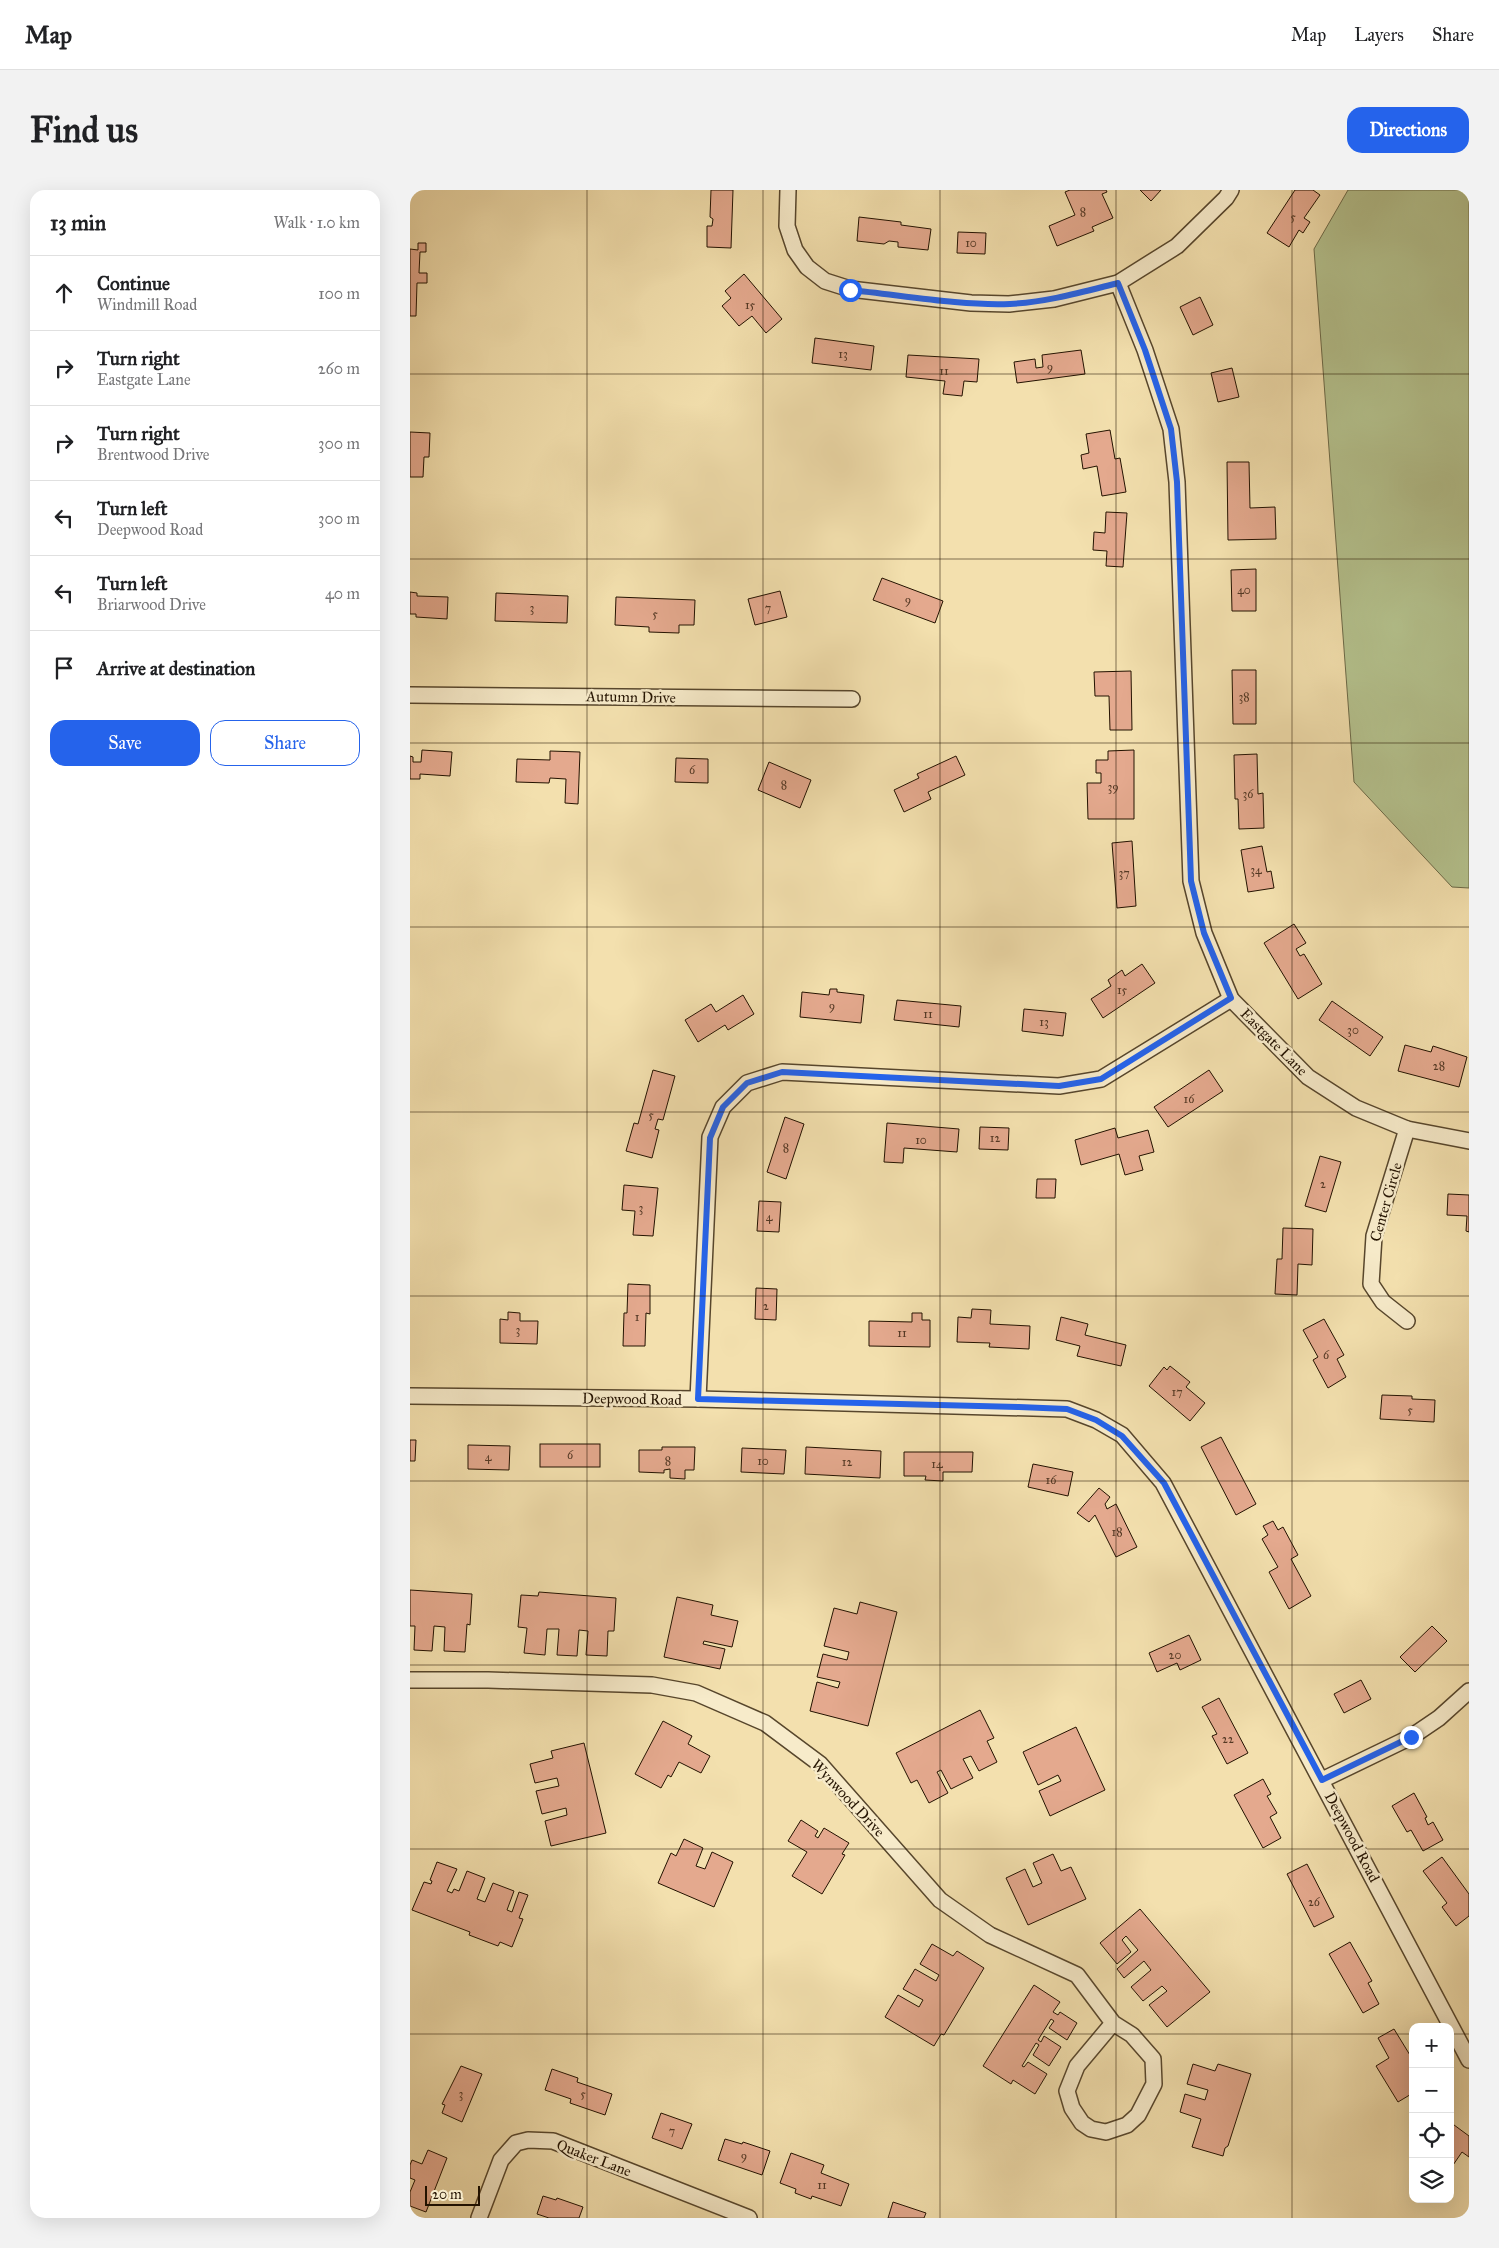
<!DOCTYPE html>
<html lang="en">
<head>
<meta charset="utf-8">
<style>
	:root { --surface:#fff; --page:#f2f2f2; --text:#202124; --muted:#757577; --line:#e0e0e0; --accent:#2563eb }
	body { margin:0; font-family:"IM FELL Great Primer",serif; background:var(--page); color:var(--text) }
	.controls { position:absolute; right:15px; bottom:15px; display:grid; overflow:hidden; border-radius:10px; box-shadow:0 5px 20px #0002 }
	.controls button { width:45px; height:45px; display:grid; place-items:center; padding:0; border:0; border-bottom:1px solid var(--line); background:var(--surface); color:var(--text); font:25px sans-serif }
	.scale { position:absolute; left:15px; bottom:12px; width:55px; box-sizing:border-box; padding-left:5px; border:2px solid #231200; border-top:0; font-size:14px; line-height:18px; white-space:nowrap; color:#231200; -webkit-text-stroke:4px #f7ebca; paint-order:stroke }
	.stop { position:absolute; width:15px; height:15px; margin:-11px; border:4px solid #2563eb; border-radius:50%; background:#fff }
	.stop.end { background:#2563eb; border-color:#fff; box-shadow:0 1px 5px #0008 }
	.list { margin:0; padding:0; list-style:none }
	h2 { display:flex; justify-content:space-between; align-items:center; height:65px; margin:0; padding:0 20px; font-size:21px }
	h2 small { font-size:16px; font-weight:400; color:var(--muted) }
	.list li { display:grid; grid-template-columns:32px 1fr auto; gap:15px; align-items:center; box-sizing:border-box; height:75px; padding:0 20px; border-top:1px solid var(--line) }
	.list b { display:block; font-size:19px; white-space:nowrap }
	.list p { margin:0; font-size:16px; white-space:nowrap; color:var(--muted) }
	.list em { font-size:16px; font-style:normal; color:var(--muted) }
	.actions { display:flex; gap:10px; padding:15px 20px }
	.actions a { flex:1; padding:11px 0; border:1px solid var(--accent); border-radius:15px; text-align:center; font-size:18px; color:var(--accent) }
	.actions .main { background:var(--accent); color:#fff }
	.icon { flex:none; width:28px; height:28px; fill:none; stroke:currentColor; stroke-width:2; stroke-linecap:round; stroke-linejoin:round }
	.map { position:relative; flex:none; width:1059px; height:2028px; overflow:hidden; border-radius:15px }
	header { display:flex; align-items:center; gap:30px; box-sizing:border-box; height:70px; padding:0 25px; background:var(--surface); border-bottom:1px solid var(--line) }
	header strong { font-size:24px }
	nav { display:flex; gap:28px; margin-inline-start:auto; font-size:18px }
	.intro { display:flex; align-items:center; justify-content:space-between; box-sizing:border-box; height:120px; padding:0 30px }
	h1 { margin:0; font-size:35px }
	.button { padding:12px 22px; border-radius:15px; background:var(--accent); color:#fff; font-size:18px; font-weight:700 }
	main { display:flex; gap:30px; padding:0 30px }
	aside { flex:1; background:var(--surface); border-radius:15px; box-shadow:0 5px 20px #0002 }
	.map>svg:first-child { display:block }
	.green { fill:#b5c38f; stroke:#6c6a48 }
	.building { fill:#e4a98e; stroke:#231200 }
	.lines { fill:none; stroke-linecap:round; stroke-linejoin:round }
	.minor-casing { stroke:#57462c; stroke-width:18 }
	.minor { stroke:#f7ebca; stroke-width:15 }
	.route { stroke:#2563eb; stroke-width:6 }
	.grid { fill:none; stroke:#231200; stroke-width:1; stroke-opacity:0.55 }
	.labels { text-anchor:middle; stroke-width:5; stroke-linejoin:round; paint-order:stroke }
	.number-label { font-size:12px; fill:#533824 }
	.street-label { font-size:15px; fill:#231200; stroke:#f7ebca }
</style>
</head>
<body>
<header>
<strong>Map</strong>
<nav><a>Map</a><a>Layers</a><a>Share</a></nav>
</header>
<div class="intro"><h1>Find us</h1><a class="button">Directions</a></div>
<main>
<aside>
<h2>13 min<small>Walk · 1.0 km</small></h2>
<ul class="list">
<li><svg class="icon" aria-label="ahead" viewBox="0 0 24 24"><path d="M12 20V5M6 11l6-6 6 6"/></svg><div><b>Continue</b><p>Windmill Road</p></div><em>100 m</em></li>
<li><svg class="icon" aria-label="right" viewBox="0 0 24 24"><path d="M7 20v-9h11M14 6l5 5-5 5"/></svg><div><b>Turn right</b><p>Eastgate Lane</p></div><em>260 m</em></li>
<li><svg class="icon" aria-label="right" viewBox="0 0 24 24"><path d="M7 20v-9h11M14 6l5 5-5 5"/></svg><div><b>Turn right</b><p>Brentwood Drive</p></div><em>300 m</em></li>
<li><svg class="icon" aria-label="left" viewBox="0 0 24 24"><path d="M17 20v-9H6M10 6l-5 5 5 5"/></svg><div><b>Turn left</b><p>Deepwood Road</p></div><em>300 m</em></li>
<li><svg class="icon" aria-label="left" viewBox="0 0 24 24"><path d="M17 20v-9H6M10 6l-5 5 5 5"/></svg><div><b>Turn left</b><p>Briarwood Drive</p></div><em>40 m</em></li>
<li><svg class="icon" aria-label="arrive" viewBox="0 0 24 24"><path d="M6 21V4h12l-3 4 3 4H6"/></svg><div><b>Arrive at destination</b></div></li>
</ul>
<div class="actions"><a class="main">Save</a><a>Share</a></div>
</aside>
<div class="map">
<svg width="1059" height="2028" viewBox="0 0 1059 2028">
	<rect width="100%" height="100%" fill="#f3e0ae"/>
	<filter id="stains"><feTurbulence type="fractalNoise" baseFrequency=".004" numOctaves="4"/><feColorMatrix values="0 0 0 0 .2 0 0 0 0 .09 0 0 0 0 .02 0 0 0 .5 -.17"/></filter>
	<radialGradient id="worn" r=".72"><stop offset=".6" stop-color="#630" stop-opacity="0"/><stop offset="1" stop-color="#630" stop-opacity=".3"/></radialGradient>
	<polygon class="green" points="938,0 1059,0 1059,698 1042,697 944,592 904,59"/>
	<g class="building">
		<polygon points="301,0 323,0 321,58 297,57 297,36 302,36 303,29 300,27"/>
		<polygon points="660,0 696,0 697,2 692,4 703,28 682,37 684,41 647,56 639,36 665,25 655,2"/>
		<polygon points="730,0 751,0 741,11"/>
		<polygon points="885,0 903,0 910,5 894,28 900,32 893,43 889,40 879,57 857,43"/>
		<polygon points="449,27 491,32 491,35 521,39 518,60 488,57 488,52 479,51 474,54 447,51"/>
		<polygon points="548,42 576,43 575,64 547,63"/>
		<polygon points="8,53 16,53 16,62 10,62 9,83 17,83 17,93 7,93 6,126 0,126 0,59 8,60"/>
		<polygon points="334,84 372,129 356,143 342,126 329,136 312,116 321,108 315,101"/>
		<polygon points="790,107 803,135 783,145 770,117"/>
		<polygon points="405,148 464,156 461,180 402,173"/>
		<polygon points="671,160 675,184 607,193 604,172 625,169 626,178 633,177 632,165"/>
		<polygon points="498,165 569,169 567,192 554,191 552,206 533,204 535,191 496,187"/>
		<polygon points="822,178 829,207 808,212 801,183"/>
		<polygon points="700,240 705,269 710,268 716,302 692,306 687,276 673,279 671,265 679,263 676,244"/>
		<polygon points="0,242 20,243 19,267 14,267 13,287 0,287"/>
		<polygon points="817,272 839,272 840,318 865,317 866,349 818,350"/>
		<polygon points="696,322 717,323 713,377 696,376 697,361 683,360 684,342 695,343"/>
		<polygon points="846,379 846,421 822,421 821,380"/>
		<polygon points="472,388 533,411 525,433 463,410"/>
		<polygon points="370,401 377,427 345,435 338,409"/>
		<polygon points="0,402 7,403 7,406 38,407 37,429 6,427 6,424 0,424"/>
		<polygon points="86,403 158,406 157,433 85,431"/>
		<polygon points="206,407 285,410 284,435 269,435 269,443 239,442 239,437 205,435"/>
		<polygon points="822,480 846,480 846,534 823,534"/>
		<polygon points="721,481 722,540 700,540 699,506 685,506 684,482"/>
		<polygon points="12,560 42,562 40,586 10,584 10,589 0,589 0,566 3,567 3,572 11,572"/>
		<polygon points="724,560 724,629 678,629 677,593 691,593 691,583 686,583 686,570 698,570 698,561"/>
		<polygon points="140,561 170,562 168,614 155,613 156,589 140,588 139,593 106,592 107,569 140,570"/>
		<polygon points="847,564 848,604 853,603 854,638 829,639 828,609 825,609 824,565"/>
		<polygon points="546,566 555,585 518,602 521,609 494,622 484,600 509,588 507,584"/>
		<polygon points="266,568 298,569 298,593 265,592"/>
		<polygon points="359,572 401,590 390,618 348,600"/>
		<polygon points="722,651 726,716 707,718 702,653"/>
		<polygon points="852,656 857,682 861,681 864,698 838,702 831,660"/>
		<polygon points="884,734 896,753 886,759 890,766 894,764 912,794 888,809 854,753"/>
		<polygon points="732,774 745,793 693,828 681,809 701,796 698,790 712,780 715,786"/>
		<polygon points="420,799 427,799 427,802 454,805 451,833 390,827 392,802 419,805"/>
		<polygon points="333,805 344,824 318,840 315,835 288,852 275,830 301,814 306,822"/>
		<polygon points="487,810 551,816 549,837 484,830"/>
		<polygon points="922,811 973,847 960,866 909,830"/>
		<polygon points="614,819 656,823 653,846 612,841"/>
		<polygon points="995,855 1021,862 1023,856 1057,867 1049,897 988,881"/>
		<polygon points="243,880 265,886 253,930 248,929 245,939 249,940 242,968 216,961 224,933 228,934"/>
		<polygon points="799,880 813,901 758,937 744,917"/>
		<polygon points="375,927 394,934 376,989 357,982"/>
		<polygon points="477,933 549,939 547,962 494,958 493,973 474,972"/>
		<polygon points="570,937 599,938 598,960 569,959"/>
		<polygon points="705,938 708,948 738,940 744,962 729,966 733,980 715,985 709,964 671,975 665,950"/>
		<polygon points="910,966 931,972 916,1022 895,1016"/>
		<polygon points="627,989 646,989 645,1008 626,1008"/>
		<polygon points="214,995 248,998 243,1046 223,1045 225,1021 212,1020"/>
		<polygon points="1038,1004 1059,1005 1059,1042 1056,1041 1057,1026 1037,1025"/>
		<polygon points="349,1011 371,1012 369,1042 347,1041"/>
		<polygon points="873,1038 903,1039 902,1075 888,1074 887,1105 865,1104 867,1069 872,1069"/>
		<polygon points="218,1094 240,1095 240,1124 236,1123 235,1156 213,1156 214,1123 217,1123"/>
		<polygon points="346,1098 367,1099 366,1130 345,1129"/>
		<polygon points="562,1119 581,1120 580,1134 620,1136 619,1159 579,1157 580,1153 547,1152 548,1127 561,1128"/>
		<polygon points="98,1122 110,1123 110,1131 128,1131 127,1154 90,1153 90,1129 98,1130"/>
		<polygon points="502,1123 512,1123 512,1130 520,1130 520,1157 459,1156 459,1131 502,1132"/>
		<polygon points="651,1127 678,1134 675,1145 716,1155 711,1176 667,1166 670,1156 646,1150"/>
		<polygon points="914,1129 934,1165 927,1169 936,1187 918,1198 903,1170 908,1167 893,1140"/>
		<polygon points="760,1176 780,1192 776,1197 795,1213 780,1231 739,1196 754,1177 757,1180"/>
		<polygon points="972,1205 1002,1206 1002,1209 1025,1210 1024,1232 970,1229"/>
		<polygon points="811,1247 846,1314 826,1325 791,1257"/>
		<polygon points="0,1250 6,1250 5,1271 0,1271"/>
		<rect x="130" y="1254" width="60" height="23"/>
		<polygon points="58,1255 100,1256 99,1280 58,1279"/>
		<polygon points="252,1257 285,1257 284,1280 275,1280 275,1289 260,1288 260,1279 254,1280 254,1283 229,1282 229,1260 252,1260"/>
		<polygon points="396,1257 471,1261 470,1288 395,1284"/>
		<polygon points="332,1258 376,1260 374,1284 331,1282"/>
		<polygon points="494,1262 563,1262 562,1282 533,1282 533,1291 515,1290 516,1286 494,1286"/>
		<polygon points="623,1274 663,1282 658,1306 618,1297"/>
		<polygon points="689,1298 700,1307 695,1314 697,1319 706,1314 727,1357 706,1367 685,1325 679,1332 667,1323"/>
		<polygon points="863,1331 868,1340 873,1337 888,1365 881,1369 901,1406 879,1419 859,1382 868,1377 852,1349 858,1345 853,1336"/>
		<polygon points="0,1400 62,1404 60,1435 57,1434 55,1462 34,1461 35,1437 24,1436 22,1461 4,1460 5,1436 0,1436"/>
		<polygon points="129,1402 206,1408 204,1441 198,1441 197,1466 176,1465 178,1441 169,1440 167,1466 147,1465 149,1439 137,1439 135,1465 114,1463 117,1438 108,1437 111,1405 128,1406"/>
		<polygon points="267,1407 303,1415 301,1425 328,1431 322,1457 294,1451 293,1454 315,1459 310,1479 254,1467"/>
		<polygon points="450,1412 487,1422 458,1536 400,1521 407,1492 428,1498 430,1492 407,1487 413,1464 437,1470 439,1462 414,1456 424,1418 447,1424"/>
		<polygon points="1022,1436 1037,1451 1005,1482 990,1467"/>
		<polygon points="779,1445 791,1470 770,1480 767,1473 747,1482 739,1463"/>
		<polygon points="951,1490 961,1509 934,1523 924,1504"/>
		<polygon points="809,1508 838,1563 817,1574 802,1546 807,1544 792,1517"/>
		<polygon points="570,1520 584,1548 577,1551 587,1572 569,1581 561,1566 553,1569 563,1588 541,1599 531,1580 527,1582 538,1603 519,1613 507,1590 501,1593 486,1563"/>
		<polygon points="253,1531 282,1546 278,1554 300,1566 291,1583 269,1572 261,1587 258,1585 251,1598 225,1584"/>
		<polygon points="666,1537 695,1600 640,1626 629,1601 651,1591 648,1585 628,1595 613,1562"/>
		<polygon points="174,1553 196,1643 141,1656 135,1631 157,1625 156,1618 132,1624 126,1601 149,1596 147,1588 125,1593 120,1574 143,1568 141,1561"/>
		<polygon points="853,1589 861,1604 857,1606 867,1623 860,1627 871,1648 853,1658 824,1605"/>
		<polygon points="1004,1603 1017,1627 1015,1628 1018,1635 1023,1632 1033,1650 1013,1661 1001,1640 997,1642 982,1616"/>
		<polygon points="391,1630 408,1641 405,1646 408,1648 414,1638 439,1653 432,1664 435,1665 412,1704 382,1686 397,1662 378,1651"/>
		<polygon points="274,1649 293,1658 286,1676 295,1679 302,1662 323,1672 304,1717 248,1693 261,1663 266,1666"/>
		<polygon points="643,1664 651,1681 661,1677 676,1709 618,1735 596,1688 615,1679 623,1697 632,1693 623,1673"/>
		<polygon points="1032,1667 1059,1704 1059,1726 1046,1736 1032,1717 1037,1713 1013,1681"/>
		<polygon points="27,1672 47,1679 37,1701 42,1703 44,1699 49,1701 57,1681 75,1688 67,1709 75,1712 83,1693 104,1701 97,1720 102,1722 109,1702 118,1705 109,1728 113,1729 102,1757 90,1752 88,1756 59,1745 60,1742 2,1720 14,1692 21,1694 22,1691 20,1690"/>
		<polygon points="897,1674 924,1727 904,1737 877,1684"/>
		<polygon points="730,1719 800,1802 757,1837 739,1815 757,1801 752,1796 733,1811 721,1797 741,1780 734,1771 714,1788 707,1779 728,1760 716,1746 712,1750 721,1762 707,1774 690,1753"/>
		<polygon points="940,1752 962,1791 958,1793 969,1814 953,1823 919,1764"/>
		<polygon points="522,1754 543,1766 547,1761 574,1778 534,1845 531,1844 524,1856 475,1827 488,1805 509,1817 513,1810 493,1799 505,1779 526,1791 529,1785 510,1774"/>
		<polygon points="624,1795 650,1812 643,1822 648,1825 650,1822 667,1833 657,1850 639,1838 644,1831 641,1829 628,1850 631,1852 634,1846 651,1857 639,1876 623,1865 629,1855 626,1853 612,1876 614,1877 618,1872 637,1884 625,1904 603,1890 601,1894 573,1876"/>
		<polygon points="984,1839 1003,1870 1003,1903 988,1912 966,1876 979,1868 968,1848"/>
		<polygon points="783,1874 805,1881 808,1874 841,1884 818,1956 815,1958 813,1966 782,1957 791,1929 770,1922 775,1904 795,1910 798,1900 777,1894"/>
		<polygon points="51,1876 72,1884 52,1932 32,1923 35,1915 32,1914"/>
		<polygon points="142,1879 168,1888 167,1892 202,1904 195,1925 160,1913 161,1909 135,1900"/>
		<polygon points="251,1923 282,1934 272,1959 242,1948"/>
		<polygon points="1040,1932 1059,1946 1059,1967 1052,1962 1041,1978"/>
		<polygon points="315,1949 332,1954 333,1952 360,1961 352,1985 308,1970"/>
		<polygon points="18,1960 37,1968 16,2022 0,2016 0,2002 5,1990 0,1988 0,1975 2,1970 12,1974"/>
		<polygon points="381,1963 414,1975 411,1983 439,1994 431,2016 402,2006 401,2009 385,2003 386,1999 370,1993"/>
		<polygon points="133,2006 146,2010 147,2008 173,2017 169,2028 139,2028 127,2024"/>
		<polygon points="483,2012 516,2023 514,2028 478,2028"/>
	</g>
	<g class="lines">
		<g class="minor-casing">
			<g id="minor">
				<polyline points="378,0 377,36 385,60 397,77 415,91 440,99 561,113 599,114 644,109 708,93 767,56 816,8 821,0"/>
				<polyline points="708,93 735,160 761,239 767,292 781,691 794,743 821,809 898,887 946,918 997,939 1059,951"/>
				<polyline points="0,505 442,509"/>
				<polyline points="997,1131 973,1112 961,1094 964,1046 997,939"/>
				<polyline points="0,1206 288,1209 657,1219 686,1230 712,1245 753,1293 1059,1870"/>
				<polyline points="288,1209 300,947 313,917 337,893 372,882 649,896 691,889 821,809"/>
				<polyline points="0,1490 78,1490 242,1495 286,1503 355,1533 410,1574 530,1710 580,1745 667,1785 703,1833 722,1845 743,1869 744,1894 728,1925 717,1935 696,1942 681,1939 672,1933 662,1918 657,1901 667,1876 703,1833"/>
				<polyline points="912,1590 1001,1547 1029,1528 1059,1501"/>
				<polyline points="69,2028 91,1970 106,1953 118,1950 143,1951 339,2028"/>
			</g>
		</g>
		<use href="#minor" class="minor"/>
	</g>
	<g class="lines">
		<path class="route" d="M440,100C491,105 550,116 600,114C637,112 672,102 708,93L735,160L761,239L767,292L781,691L794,743L821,808L691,889L649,896L372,882L337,893L313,917L300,948L288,1209L609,1217L657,1219L686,1230L712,1246L754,1293L912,1590L1001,1547"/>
	</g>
	<path class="grid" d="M177,0V2028M353,0V2028M530,0V2028M706,0V2028M882,0V2028M0,184H1059M0,369H1059M0,553H1059M0,737H1059M0,922H1059M0,1106H1059M0,1291H1059M0,1475H1059M0,1659H1059M0,1844H1003M1040,1844H1059"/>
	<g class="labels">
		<g class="number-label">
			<text x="673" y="26">8</text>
			<text x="883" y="31">5</text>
			<text x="561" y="57">10</text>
			<text x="340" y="119">15</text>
			<text x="433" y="168">13</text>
			<text x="640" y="181">9</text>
			<text x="534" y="185">11</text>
			<text x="834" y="404">40</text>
			<text x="498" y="414">9</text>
			<text x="122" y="422">3</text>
			<text x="358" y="422">7</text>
			<text x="245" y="428">5</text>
			<text x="834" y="511">38</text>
			<text x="282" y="584">6</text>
			<text x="374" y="599">8</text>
			<text x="703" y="601">39</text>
			<text x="838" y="608">36</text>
			<text x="846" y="684">34</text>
			<text x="714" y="687">37</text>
			<text x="712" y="804">15</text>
			<text x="422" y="820">9</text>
			<text x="518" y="828">11</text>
			<text x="634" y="836">13</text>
			<text x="943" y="844">30</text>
			<text x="1029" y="880">28</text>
			<text x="779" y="913">16</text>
			<text x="241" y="929">5</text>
			<text x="585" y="952">12</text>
			<text x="511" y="954">10</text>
			<text x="376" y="962">8</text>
			<text x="913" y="998">2</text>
			<text x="231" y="1022">3</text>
			<text x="359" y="1031">4</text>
			<text x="356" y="1120">2</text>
			<text x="227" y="1131">1</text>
			<text x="108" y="1144">3</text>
			<text x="492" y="1147">11</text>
			<text x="916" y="1169">6</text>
			<text x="767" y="1206">17</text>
			<text x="1000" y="1224">5</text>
			<text x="160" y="1269">6</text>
			<text x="78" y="1271">4</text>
			<text x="258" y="1275">8</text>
			<text x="353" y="1275">10</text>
			<text x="437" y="1276">12</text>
			<text x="527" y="1278">14</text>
			<text x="641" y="1294">16</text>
			<text x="707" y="1346">18</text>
			<text x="765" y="1469">20</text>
			<text x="818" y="1553">22</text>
			<text x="904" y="1716">26</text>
			<text x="51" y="1908">3</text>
			<text x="173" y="1908">5</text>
			<text x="262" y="1945">7</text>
			<text x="334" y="1970">9</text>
			<text x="412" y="1999">11</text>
		</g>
		<g class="street-label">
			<text transform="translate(221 507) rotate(1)" y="5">Autumn Drive</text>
			<text transform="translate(864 852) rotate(45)" y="5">Eastgate Lane</text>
			<text transform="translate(976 1012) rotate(-74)" y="5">Center Circle</text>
			<text transform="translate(222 1209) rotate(1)" y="5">Deepwood Road</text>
			<text transform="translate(438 1608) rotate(47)" y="5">Wynwood Drive</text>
			<text transform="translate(942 1647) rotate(62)" y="5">Deepwood Road</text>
			<text transform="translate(184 1968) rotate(21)" y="5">Quaker Lane</text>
		</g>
	</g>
	<rect width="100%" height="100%" filter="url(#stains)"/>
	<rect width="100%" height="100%" fill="url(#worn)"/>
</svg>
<div class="controls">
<button>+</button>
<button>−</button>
<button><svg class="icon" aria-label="locate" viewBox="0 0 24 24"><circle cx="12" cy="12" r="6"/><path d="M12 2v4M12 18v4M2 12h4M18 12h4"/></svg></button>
<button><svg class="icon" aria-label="layers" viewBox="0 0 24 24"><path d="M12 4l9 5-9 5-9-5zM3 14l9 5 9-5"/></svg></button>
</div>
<div class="scale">20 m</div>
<div class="stop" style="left:440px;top:100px"></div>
<div class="stop end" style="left:1001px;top:1547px"></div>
</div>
</main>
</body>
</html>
